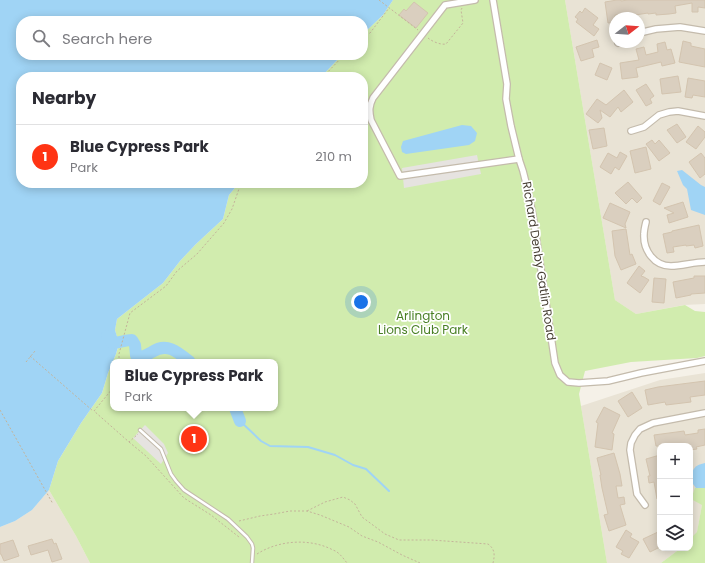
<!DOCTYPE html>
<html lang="en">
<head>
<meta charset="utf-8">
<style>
	:root { --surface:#fff; --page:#f7f7f7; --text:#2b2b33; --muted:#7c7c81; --line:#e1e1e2; --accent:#ff3414 }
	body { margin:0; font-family:Poppins,sans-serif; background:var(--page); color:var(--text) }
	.controls { position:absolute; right:12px; bottom:12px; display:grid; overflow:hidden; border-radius:8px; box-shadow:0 2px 10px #0003 }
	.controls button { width:36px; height:36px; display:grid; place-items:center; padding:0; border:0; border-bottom:1px solid var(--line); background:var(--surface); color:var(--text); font:20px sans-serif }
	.compass { position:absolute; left:609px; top:12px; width:36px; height:36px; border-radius:50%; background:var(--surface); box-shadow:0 2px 10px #0003; rotate:73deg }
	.you { position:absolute; left:361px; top:302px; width:14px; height:14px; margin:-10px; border:3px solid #fff; border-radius:50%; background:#1a73e8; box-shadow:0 0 0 6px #1a73e833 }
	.badge { display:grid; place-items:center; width:26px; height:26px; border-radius:50%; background:var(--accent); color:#fff; font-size:13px; font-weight:700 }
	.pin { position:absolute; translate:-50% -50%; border:2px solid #fff; box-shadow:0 1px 4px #0006 }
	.popup { position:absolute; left:110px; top:359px; width:168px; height:52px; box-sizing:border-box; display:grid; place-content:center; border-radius:8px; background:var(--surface); filter:drop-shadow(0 1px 3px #0005); font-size:13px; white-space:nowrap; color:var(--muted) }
	.popup b { font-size:15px; color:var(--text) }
	.popup::after { content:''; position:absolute; left:50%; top:100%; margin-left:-8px; border:8px solid transparent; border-top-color:var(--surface) }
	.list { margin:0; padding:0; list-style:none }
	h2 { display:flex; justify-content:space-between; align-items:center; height:52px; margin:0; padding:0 16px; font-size:17px }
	h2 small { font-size:13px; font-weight:400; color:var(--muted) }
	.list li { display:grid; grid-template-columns:26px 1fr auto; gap:12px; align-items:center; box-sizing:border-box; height:64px; padding:0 16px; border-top:1px solid var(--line) }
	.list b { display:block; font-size:15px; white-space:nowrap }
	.list p { margin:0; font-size:13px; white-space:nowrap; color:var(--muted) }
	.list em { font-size:13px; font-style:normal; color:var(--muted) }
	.icon { flex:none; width:22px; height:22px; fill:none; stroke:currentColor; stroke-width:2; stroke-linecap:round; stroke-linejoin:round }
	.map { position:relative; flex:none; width:705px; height:563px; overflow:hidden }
	.search { position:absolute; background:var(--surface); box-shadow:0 2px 10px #0003; left:16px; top:16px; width:352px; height:44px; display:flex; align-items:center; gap:10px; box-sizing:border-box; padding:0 14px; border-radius:16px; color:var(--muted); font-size:15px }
	.panel { position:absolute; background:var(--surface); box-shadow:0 2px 10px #0003; left:16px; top:72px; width:352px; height:116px; border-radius:16px }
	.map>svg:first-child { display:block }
	.residential { fill:#e9e3d5; fill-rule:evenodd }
	.green { fill:#d1ecae; fill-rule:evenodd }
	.parking { fill:#e6e3e0 }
	.water { fill:#a0d4f5 }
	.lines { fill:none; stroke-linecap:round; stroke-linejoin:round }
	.stream { stroke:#a0d4f5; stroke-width:2 }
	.river { stroke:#a0d4f5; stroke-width:12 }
	.building { fill:#dacfbf; stroke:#d3c4af }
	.service-casing { stroke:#c4bbac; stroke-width:4.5 }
	.minor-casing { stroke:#c4bbac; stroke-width:8 }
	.path { stroke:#c4b49a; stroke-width:1; stroke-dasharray:2 2; stroke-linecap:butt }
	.service { stroke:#fff; stroke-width:2.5 }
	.minor { stroke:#fff; stroke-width:5.5 }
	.labels { text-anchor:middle; stroke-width:3.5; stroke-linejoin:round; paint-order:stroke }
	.street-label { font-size:12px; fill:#494136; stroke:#fff }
	.park-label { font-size:12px; fill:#487f24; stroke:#fff }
</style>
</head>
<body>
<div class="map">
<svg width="705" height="563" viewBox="0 0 705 563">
	<rect width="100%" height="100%" fill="#f5f1e8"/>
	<g class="residential">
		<path d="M565,0H705V304L684,305L636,314L615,300ZM615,18H639V42H615Z"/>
		<polygon points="705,373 705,488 695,488 702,505 697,533 690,539 690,446 660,446 660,548 681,548 661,563 607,563 581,406 660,380"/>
		<polygon points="49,490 76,536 90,563 0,563 0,527 15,521 32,510"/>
	</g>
	<g class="green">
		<path d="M393,0H565L615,300L636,314L685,305L695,311L705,312V356L697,358L631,362L585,371L579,394L607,563H90L76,536L49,490L58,461L81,423L102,393L108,373L116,354L119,344L115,330L117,319L163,283L180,261L196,244L223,219L229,195L239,183H363V77H321L342,55H363V34L383,15ZM113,362H275V408H113Z"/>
		<polygon points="695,488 705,488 705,563 661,563 681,548 690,548 690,539 697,532 702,505 691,499"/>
	</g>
	<g class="parking">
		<polygon points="477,155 481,174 404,188 402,168"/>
		<polygon points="145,425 164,444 168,453 161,464 133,438"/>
	</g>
	<g class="water">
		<polygon points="0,0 393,0 383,15 363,34 363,21 21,21 21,55 342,55 321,77 21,77 21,183 239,183 229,195 223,219 196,244 180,261 163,283 117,319 115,330 119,343 116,354 108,373 102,393 81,423 58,461 49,490 32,510 15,521 0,527"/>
		<polygon points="462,125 471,126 477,133 475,141 469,145 406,154 402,152 401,147 403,141"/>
		<polygon points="682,170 701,185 705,187 705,215 691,210 687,189 683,185 677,171"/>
		<path d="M705,463V488H696L690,480C692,470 694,465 705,463Z"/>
	</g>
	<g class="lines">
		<polyline class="stream" points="240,421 261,441 270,446 308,447 335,455 353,465 366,469 389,491"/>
		<g class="river">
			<path d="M107,336L112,343C119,343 125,340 132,340L135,345L136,355L137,358C145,357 146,355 152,352C167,342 178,352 190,362"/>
			<polyline points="235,408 240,421"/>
		</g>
	</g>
	<g class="building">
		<polygon points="617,0 621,0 621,1 628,0 705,0 705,8 698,7 698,12 692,12 692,3 675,6 676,13 669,14 656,15 656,13 648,14 648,13 635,15 636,18 628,18 627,13 615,15 615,22 608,23 605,2"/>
		<polygon points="414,2 428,13 416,28 399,15 404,9 406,11"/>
		<polygon points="585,8 598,18 593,25 599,29 594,36 576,22 578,19 575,17 580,11 582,13"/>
		<polygon points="597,40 599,47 592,49 594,57 581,61 576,47"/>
		<polygon points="683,41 691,43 691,46 705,49 705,67 679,62"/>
		<polygon points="665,42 667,50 671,49 675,63 662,66 661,62 636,68 638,77 622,79 620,63 639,60 636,49 644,47 646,55 658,52 657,44"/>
		<polygon points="600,63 612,68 607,80 595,75"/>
		<polygon points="678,76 681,92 662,94 660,79"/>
		<polygon points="688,78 705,81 705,97 693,95 692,98 685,97"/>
		<polygon points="646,84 654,96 650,99 652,103 646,106 636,90"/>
		<polygon points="624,90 633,102 621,112 618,107 610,117 600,110 602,118 598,123 586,114 597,99 606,105"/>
		<polygon points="677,124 686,137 677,143 667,130"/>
		<polygon points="698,126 705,132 705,137 696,149 686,142"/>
		<polygon points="604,128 607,146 593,149 589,130"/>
		<polygon points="652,140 655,144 659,140 670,153 659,161 646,144"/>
		<polygon points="646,147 651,169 635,173 630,151"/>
		<polygon points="620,152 627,156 619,170 615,167 611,174 600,167 608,153 617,158"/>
		<polygon points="701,153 705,158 705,174 700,178 689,162"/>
		<polygon points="628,182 642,198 637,203 632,198 626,204 615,193"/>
		<polygon points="662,183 670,187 660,205 653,201"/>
		<polygon points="683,202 688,217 669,223 667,215 674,213 664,208"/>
		<polygon points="610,203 630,212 625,224 626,228 603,218"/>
		<polygon points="699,225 703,246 695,248 694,245 686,246 686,245 673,247 674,252 667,253 663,234 672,232 672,231"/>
		<polygon points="626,229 630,255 632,254 636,264 621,270 615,256 612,231"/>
		<polygon points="639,266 645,271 641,276 644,277 649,280 640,293 627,283"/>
		<polygon points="694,276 705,276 705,293 691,294 691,295 676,298 673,282 694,278"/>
		<polygon points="654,278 666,279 664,303 652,302"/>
		<polygon points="705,381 705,395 690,397 691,402 666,405 665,402 648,405 645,390 658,387"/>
		<polygon points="632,392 642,408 628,417 618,401"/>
		<polygon points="604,407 620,415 612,433 614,434 612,450 595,447 598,423 596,422"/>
		<polygon points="705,429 705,445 696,447 697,449 690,450 690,446 656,446 654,435 684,431 685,435 698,433 698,430"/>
		<polygon points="614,453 620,474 622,486 616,486 618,498 624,497 625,504 620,505 626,525 609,531 604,515 608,514 602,488 600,475 601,475 597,458"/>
		<polygon points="660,455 660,499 657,499 654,482 649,483 648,476 650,476 646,459"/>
		<polygon points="626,530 632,534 630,537 639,542 629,558 621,554 623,551 616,547"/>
		<polygon points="658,532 660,535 660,547 650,552 643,539"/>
		<polygon points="52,539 54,544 56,543 62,559 52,562 48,550 31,555 28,546"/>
		<polygon points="13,540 19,556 4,561 1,554 0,554 0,544"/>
	</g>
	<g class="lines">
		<g class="service-casing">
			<polyline id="service" points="140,430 161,449 171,474 176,481 184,490 228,519 247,537 252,544 253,548 252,563"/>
		</g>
		<g class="minor-casing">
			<g id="minor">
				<path d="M475,0L445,5L373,98C369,106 369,111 371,120L400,176L519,159"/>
				<polyline points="493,0 507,84 506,99 511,126 519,159 523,171 528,191 533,216 555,363 560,375 568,382 579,383 608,381 641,373 705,361"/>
				<polyline points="639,33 656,29 680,27 705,31"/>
				<polyline points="618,43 619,42"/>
				<polyline points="631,131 644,127 659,115 669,112 678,111 705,116"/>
				<path d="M646,222C645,226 644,230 644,234C643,250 654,266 671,266C682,266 694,262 705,262"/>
				<polyline points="645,505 637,494 630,450 631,443 635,435 640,429 653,423 705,413"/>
			</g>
		</g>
		<g class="path">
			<polyline points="379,0 418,30"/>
			<polyline points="363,38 370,33 389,8"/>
			<path d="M428,38C433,42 441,45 446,44L463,23L461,10L462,8"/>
			<polyline points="323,77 344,55"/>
			<polyline points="30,356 93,411"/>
			<polyline points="26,362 35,351"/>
			<polyline points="119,362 119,354 130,313 166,286 177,271 197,254 224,223 232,209 241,183"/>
			<polyline points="113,388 94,411 129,442 138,434"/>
			<polyline points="0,410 53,504"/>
			<polyline points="129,442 146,456 184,498 211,515 239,537"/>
			<path d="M307,511L325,502L343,497L350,500L355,504L362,517L385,534L399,540H431L488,544C495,549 495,555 493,563"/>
			<polyline points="239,521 260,516 274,514 290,511 307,511 320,515 349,527 362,536 378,542 402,555 420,563"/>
			<path d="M257,554C279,540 310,538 333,550C339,552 343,558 347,563"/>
		</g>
		<use href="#service" class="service"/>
		<use href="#minor" class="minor"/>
	</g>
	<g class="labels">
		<g class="street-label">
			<text transform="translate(539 261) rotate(81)" y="4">Richard Denby Gatlin Road</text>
		</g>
		<g class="park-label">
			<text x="423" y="320">Arlington<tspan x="423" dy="14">Lions Club Park</tspan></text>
		</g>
	</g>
</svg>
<div class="controls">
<button>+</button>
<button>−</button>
<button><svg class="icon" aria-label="layers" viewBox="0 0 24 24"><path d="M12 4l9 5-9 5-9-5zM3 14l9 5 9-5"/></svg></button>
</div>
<svg class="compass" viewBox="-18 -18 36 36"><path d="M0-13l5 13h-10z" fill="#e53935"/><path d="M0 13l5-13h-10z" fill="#7c7c81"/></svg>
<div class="you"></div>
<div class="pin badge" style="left:194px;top:439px">1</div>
<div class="popup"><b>Blue Cypress Park</b>Park</div>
<div class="search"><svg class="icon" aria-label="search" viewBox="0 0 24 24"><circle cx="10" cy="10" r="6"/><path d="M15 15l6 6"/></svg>Search here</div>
<section class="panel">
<h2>Nearby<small></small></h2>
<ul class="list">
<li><span class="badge">1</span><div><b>Blue Cypress Park</b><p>Park</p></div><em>210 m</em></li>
</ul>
</section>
</div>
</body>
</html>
